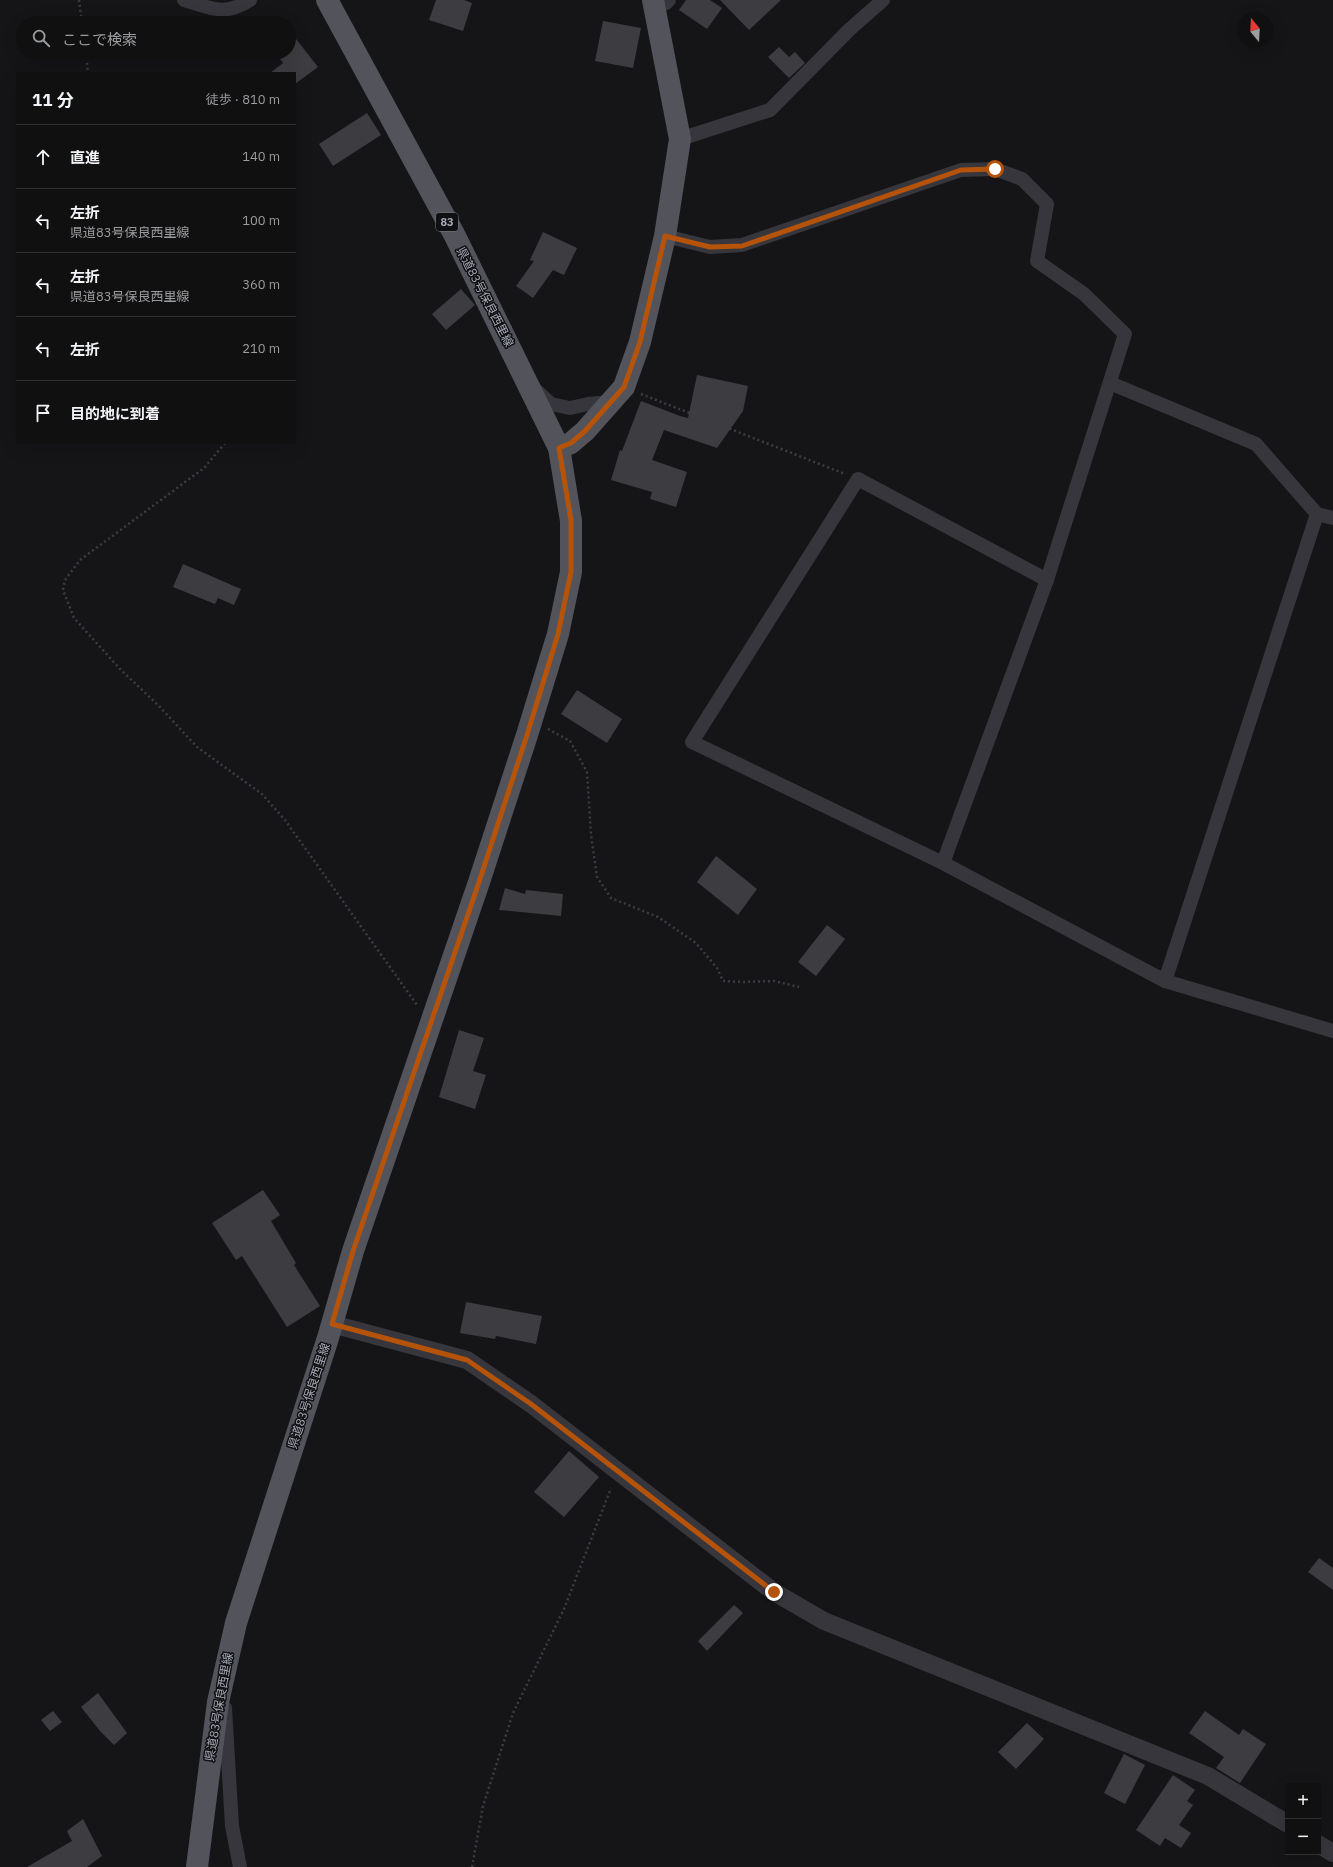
<!DOCTYPE html>
<html lang="ja">
<head>
<meta charset="utf-8">
<style>
	:root { --surface:#101011; --page:#19191a; --text:#f1f3f6; --muted:#9c9d9f; --line:#303031 }
	body { margin:0; font-family:"IBM Plex Sans","Noto Sans JP",sans-serif; background:var(--page); color:var(--text) }
	.controls { position:absolute; right:12px; bottom:12px; display:grid; overflow:hidden; border-radius:0px; box-shadow:0 4px 16px #0002 }
	.controls button { width:36px; height:36px; display:grid; place-items:center; padding:0; border:0; border-bottom:1px solid var(--line); background:var(--surface); color:var(--text); font:20px sans-serif }
	.compass { position:absolute; left:1237px; top:12px; width:36px; height:36px; border-radius:50%; background:var(--surface); box-shadow:0 4px 16px #0002; rotate:342deg }
	.stop { position:absolute; width:12px; height:12px; margin:-9px; border:3px solid #b45309; border-radius:50%; background:#fff }
	.stop.end { background:#b45309; border-color:#fff; box-shadow:0 1px 4px #0008 }
	.list { margin:0; padding:0; list-style:none }
	h2 { display:flex; justify-content:space-between; align-items:center; height:52px; margin:0; padding:0 16px; font-size:17px }
	h2 small { font-size:13px; font-weight:400; color:var(--muted) }
	.list li { display:grid; grid-template-columns:26px 1fr auto; gap:12px; align-items:center; box-sizing:border-box; height:64px; padding:0 16px; border-top:1px solid var(--line) }
	.list b { display:block; font-size:15px; white-space:nowrap }
	.list p { margin:0; font-size:13px; white-space:nowrap; color:var(--muted) }
	.list em { font-size:13px; font-style:normal; color:var(--muted) }
	.icon { flex:none; width:22px; height:22px; fill:none; stroke:currentColor; stroke-width:2; stroke-linecap:round; stroke-linejoin:round }
	.map { position:relative; flex:none; width:1333px; height:1867px; overflow:hidden }
	.search { position:absolute; background:var(--surface); box-shadow:0 4px 16px #0002; left:16px; top:16px; width:280px; height:44px; display:flex; align-items:center; gap:10px; box-sizing:border-box; padding:0 14px; border-radius:22px; color:var(--muted); font-size:15px }
	.panel { position:absolute; background:var(--surface); box-shadow:0 4px 16px #0002; left:16px; top:72px; width:280px; height:372px; border-radius:0px }
	.map>svg:first-child { display:block }
	.building { fill:#3d3d41 }
	.lines { fill:none; stroke-linecap:round; stroke-linejoin:round }
	.path { stroke:#3c3d43; stroke-width:2.5; stroke-dasharray:2 3; stroke-linecap:butt }
	.minor { stroke:#36363c; stroke-width:14 }
	.tertiary { stroke:#36363c; stroke-width:18 }
	.primary { stroke:#52535b; stroke-width:22 }
	.route { stroke:#b45309; stroke-width:5 }
	.labels { text-anchor:middle; stroke-width:3; stroke-linejoin:round; paint-order:stroke }
	.shield { fill:#101012; stroke:#7a7c86; stroke-width:1 }
	.shield-label { font-size:11px; font-weight:bold; fill:#a7aab7 }
	.street-label { font-size:12px; fill:#a7aab7; stroke:#101012 }
</style>
</head>
<body>
<div class="map">
<svg width="1333" height="1867" viewBox="0 0 1333 1867">
	<rect width="100%" height="100%" fill="#151517"/>
	<g class="building">
		<polygon points="436,0 464,0 472,3 463,31 429,20"/>
		<polygon points="686,0 710,0 722,8 707,29 679,10"/>
		<polygon points="720,0 781,0 749,30"/>
		<polygon points="603,21 641,28 633,68 595,61"/>
		<polygon points="289,30 318,67 295,84 295,73 270,73 283,63 276,53 289,53"/>
		<polygon points="779,47 789,57 795,52 805,63 789,78 768,57"/>
		<polygon points="367,113 381,135 333,166 319,144"/>
		<polygon points="543,232 577,248 564,275 553,270 533,298 516,286 534,261 530,260"/>
		<polygon points="461,289 475,305 446,330 432,314"/>
		<polygon points="697,375 748,386 743,411 717,448 664,430 652,460 687,472 676,507 650,499 652,492 611,480 620,450 622,451 641,401 680,416 688,418"/>
		<polygon points="183,564 241,589 234,605 218,598 215,604 173,587"/>
		<polygon points="577,690 622,719 607,743 561,714"/>
		<polygon points="716,856 757,889 738,915 697,882"/>
		<polygon points="505,888 525,894 526,890 563,894 561,916 499,910"/>
		<polygon points="827,925 845,939 816,976 798,962"/>
		<polygon points="459,1030 484,1038 473,1071 486,1075 475,1109 439,1097"/>
		<polygon points="263,1190 280,1215 271,1221 296,1263 294,1265 320,1306 287,1327 242,1256 236,1260 212,1223"/>
		<polygon points="466,1302 542,1316 536,1344 496,1336 495,1339 460,1333"/>
		<polygon points="569,1451 599,1477 564,1517 534,1492"/>
		<polygon points="1319,1558 1333,1568 1333,1590 1308,1572"/>
		<polygon points="734,1605 743,1613 707,1651 698,1641"/>
		<polygon points="98,1693 127,1733 114,1745 100,1731 81,1707"/>
		<polygon points="53,1711 62,1722 50,1731 41,1720"/>
		<polygon points="1205,1711 1239,1735 1243,1729 1266,1744 1240,1783 1216,1768 1224,1757 1189,1733"/>
		<polygon points="1027,1723 1044,1739 1016,1769 998,1752"/>
		<polygon points="1124,1754 1145,1765 1125,1804 1104,1793"/>
		<polygon points="1173,1775 1195,1790 1187,1801 1193,1805 1179,1825 1191,1833 1181,1848 1165,1838 1160,1846 1136,1830"/>
		<polygon points="83,1819 102,1856 87,1867 27,1867 72,1841 67,1831"/>
	</g>
	<g class="lines">
		<g class="path">
			<polyline points="79,0 82,23"/>
			<polyline points="86,53 88,73"/>
			<polyline points="641,394 845,474"/>
			<polyline points="225,443 204,468 80,560 65,580 63,590 74,618 120,669 158,705 197,747 262,794 285,820 417,1005"/>
			<polyline points="548,729 570,741 587,772 591,835 597,877 611,898 658,917 696,943 717,968 723,981 743,982 774,981 799,987"/>
			<polyline points="472,1867 483,1806 513,1713 564,1609 611,1488"/>
		</g>
		<g class="minor">
			<path d="M184,0C211,8 224,17 250,0"/>
			<polyline points="655,6 666,3 669,0"/>
			<polyline points="680,139 770,110 849,30 883,0"/>
			<polyline points="665,236 710,247 742,245 961,170 995,169 1022,179 1047,204 1037,261 1084,294 1125,334 1047,580 943,863"/>
			<polyline points="1110,383 1256,444 1317,514 1333,518"/>
			<polyline points="535,389 551,404 570,408 588,404 610,402"/>
			<polyline points="1047,580 858,479 692,742 943,863 1165,981 1333,1031"/>
			<polyline points="1165,981 1317,514"/>
			<polyline points="225,1708 232,1826 240,1867"/>
		</g>
		<g class="tertiary">
			<polyline points="332,1324 467,1360 531,1404 774,1592 824,1621 1208,1776 1288,1824"/>
			<polyline points="1318,1844 1333,1853"/>
		</g>
		<g class="primary">
			<polyline points="559,448 571,443 585,431 624,387 640,342 665,236 680,139 653,0"/>
			<polyline points="197,1867 218,1702 236,1623 328,1338 353,1251 479,882 527,735 558,634 571,572 571,521 559,448 454,234 327,0"/>
		</g>
	</g>
	<g class="lines">
		<polyline class="route" points="774,1592 531,1404 467,1360 332,1324 353,1251 479,882 527,735 558,634 571,572 571,520 559,448 571,443 585,431 624,387 640,342 665,236 710,247 742,246 961,170 995,169"/>
	</g>
	<g class="labels">
		<rect class="shield" x="436" y="213" width="22" height="18" rx="3"/>
		<g class="shield-label">
			<text x="447" y="226">83</text>
		</g>
		<g class="street-label">
			<text transform="translate(485 297) rotate(63)" y="4">県道83号保良西里線</text>
			<text transform="translate(309 1396) rotate(-72)" y="4">県道83号保良西里線</text>
			<text transform="translate(219 1707) rotate(-80)" y="4">県道83号保良西里線</text>
		</g>
	</g>
</svg>
<div class="controls">
<button>+</button>
<button>−</button>
</div>
<svg class="compass" viewBox="-18 -18 36 36"><path d="M0-13l5 13h-10z" fill="#e53935"/><path d="M0 13l5-13h-10z" fill="#9c9d9f"/></svg>
<div class="stop" style="left:995px;top:169px"></div>
<div class="stop end" style="left:774px;top:1592px"></div>
<div class="search"><svg class="icon" aria-label="search" viewBox="0 0 24 24"><circle cx="10" cy="10" r="6"/><path d="M15 15l6 6"/></svg>ここで検索</div>
<section class="panel">
<h2>11 分<small>徒歩 · 810 m</small></h2>
<ul class="list">
<li><svg class="icon" aria-label="ahead" viewBox="0 0 24 24"><path d="M12 20V5M6 11l6-6 6 6"/></svg><div><b>直進</b></div><em>140 m</em></li>
<li><svg class="icon" aria-label="left" viewBox="0 0 24 24"><path d="M17 20v-9H6M10 6l-5 5 5 5"/></svg><div><b>左折</b><p>県道83号保良西里線</p></div><em>100 m</em></li>
<li><svg class="icon" aria-label="left" viewBox="0 0 24 24"><path d="M17 20v-9H6M10 6l-5 5 5 5"/></svg><div><b>左折</b><p>県道83号保良西里線</p></div><em>360 m</em></li>
<li><svg class="icon" aria-label="left" viewBox="0 0 24 24"><path d="M17 20v-9H6M10 6l-5 5 5 5"/></svg><div><b>左折</b></div><em>210 m</em></li>
<li><svg class="icon" aria-label="arrive" viewBox="0 0 24 24"><path d="M6 21V4h12l-3 4 3 4H6"/></svg><div><b>目的地に到着</b></div></li>
</ul>
</section>
</div>
</body>
</html>
